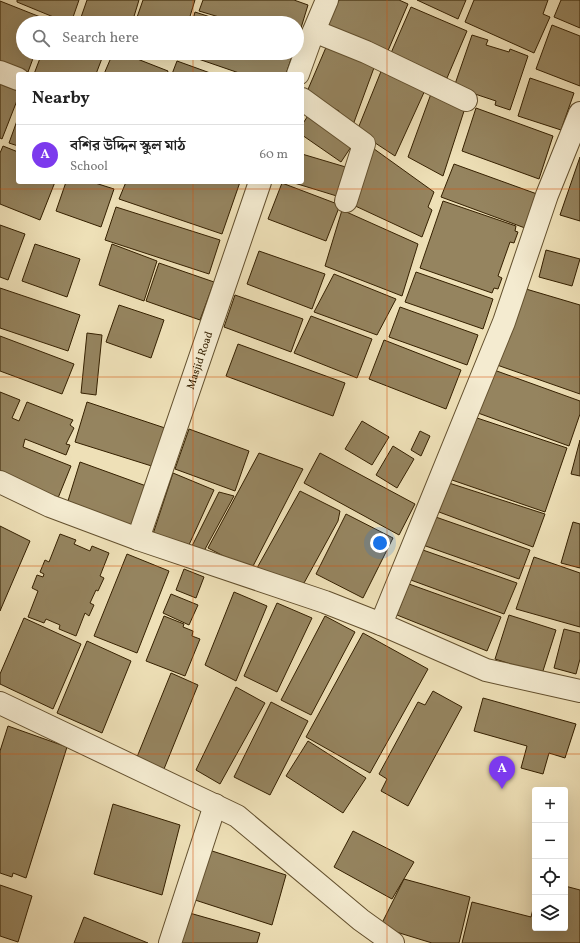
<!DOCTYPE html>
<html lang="en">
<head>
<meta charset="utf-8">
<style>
	:root { --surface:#fff; --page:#f2f2f2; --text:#222; --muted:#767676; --line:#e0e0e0; --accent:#7c3aed }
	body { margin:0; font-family:Vollkorn,"Noto Serif Bengali",serif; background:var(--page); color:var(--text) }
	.controls { position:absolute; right:12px; bottom:12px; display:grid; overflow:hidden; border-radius:4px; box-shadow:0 4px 16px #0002 }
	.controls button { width:36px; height:36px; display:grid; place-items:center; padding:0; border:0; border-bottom:1px solid var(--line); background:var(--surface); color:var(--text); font:20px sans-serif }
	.you { position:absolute; left:380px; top:543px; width:14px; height:14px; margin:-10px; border:3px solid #fff; border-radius:50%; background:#1a73e8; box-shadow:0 0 0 6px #1a73e833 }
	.badge { display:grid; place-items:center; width:26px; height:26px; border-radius:50%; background:var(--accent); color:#fff; font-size:13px; font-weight:700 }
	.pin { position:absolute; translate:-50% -33px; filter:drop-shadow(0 1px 2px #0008) }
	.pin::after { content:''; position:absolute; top:21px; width:14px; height:12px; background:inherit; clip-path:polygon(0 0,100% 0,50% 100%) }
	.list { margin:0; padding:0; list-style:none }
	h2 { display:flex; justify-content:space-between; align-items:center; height:52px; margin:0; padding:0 16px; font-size:17px }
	h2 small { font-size:13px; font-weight:400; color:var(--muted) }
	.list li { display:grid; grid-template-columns:26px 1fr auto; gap:12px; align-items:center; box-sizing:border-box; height:60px; padding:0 16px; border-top:1px solid var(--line) }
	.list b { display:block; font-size:15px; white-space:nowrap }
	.list p { margin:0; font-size:13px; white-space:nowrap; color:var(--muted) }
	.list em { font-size:13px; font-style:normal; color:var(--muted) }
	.icon { flex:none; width:22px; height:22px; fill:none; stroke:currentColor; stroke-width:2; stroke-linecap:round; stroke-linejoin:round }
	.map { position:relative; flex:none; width:580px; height:943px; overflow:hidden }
	.search { position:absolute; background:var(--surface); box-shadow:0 4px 16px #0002; left:16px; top:16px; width:288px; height:44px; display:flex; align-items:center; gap:10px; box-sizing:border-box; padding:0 14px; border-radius:22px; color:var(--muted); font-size:15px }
	.panel { position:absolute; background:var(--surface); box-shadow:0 4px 16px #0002; left:16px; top:72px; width:288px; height:112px; border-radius:4px }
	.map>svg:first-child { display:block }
	.building { fill:#95845f; stroke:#352000 }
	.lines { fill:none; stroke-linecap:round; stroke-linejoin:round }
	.minor-casing { stroke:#63502e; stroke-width:24 }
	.minor { stroke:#f4ebd0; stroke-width:22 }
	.grid { fill:none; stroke:#d6530b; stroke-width:1; stroke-opacity:0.55 }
	.labels { text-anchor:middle; stroke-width:3.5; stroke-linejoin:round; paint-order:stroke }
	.street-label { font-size:11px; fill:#352000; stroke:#f4ebd0 }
</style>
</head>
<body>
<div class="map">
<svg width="580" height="943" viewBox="0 0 580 943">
	<rect width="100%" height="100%" fill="#eee0b7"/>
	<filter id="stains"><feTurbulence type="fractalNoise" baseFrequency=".005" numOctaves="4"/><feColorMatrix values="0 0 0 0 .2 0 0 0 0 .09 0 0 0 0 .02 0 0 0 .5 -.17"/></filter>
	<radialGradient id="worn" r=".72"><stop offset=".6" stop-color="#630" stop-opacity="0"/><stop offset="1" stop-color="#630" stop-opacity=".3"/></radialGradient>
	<g class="building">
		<polygon points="17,0 79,0 71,23 68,23 17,2"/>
		<polygon points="87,0 139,0 132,23 79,23"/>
		<polygon points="143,0 195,0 188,23 135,23"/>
		<polygon points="203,0 294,0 308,5 297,41 297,23 239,23 199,11"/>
		<polygon points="339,0 399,0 408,4 387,53 327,26"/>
		<polygon points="417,0 466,0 458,19"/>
		<polygon points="474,0 548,0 543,14 550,17 534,53 465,22"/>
		<polygon points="561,0 580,0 580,28 554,17"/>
		<polygon points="0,1 48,20 47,23 23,23 23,53 35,53 28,72 0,61"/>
		<polygon points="411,7 467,31 447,78 391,53"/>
		<polygon points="195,12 229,23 192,23"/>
		<polygon points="552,25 580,36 580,86 536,69"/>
		<polygon points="472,35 488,40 486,45 509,52 510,49 528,56 510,110 495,105 496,101 454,87"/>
		<polygon points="327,45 375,65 353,125 337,116 339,111 306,94"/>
		<polygon points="42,53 104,53 96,74 34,74"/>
		<polygon points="113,53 122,53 168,71 167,74 104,74"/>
		<polygon points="181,53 293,53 286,74 242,74"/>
		<polygon points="177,61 213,74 172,74"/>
		<polygon points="382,69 426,88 395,156 357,131"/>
		<polygon points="530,78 574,93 561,130 518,116"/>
		<polygon points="0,84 18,91 18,98 2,139 0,138"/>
		<polygon points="432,91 465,108 443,176 408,157"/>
		<polygon points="476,108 553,136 539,179 462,151"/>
		<polygon points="309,114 353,144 341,162 302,135 302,125"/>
		<polygon points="18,118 18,146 9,143"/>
		<polygon points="3,146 18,152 18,182 55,182 40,220 0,204 0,153"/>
		<polygon points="370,146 434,192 428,207 432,210 422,237 351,204"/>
		<polygon points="302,154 349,168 340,197 291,182 302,182"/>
		<polygon points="580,157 580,221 560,215"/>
		<polygon points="454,164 537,194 525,228 441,197"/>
		<polygon points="66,182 92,182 114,189 101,227 56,211"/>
		<polygon points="126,182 240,182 222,234 119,199"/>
		<polygon points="282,183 340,205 326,241 268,219"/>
		<polygon points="443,201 516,226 515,231 518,232 514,243 510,242 498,276 502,278 498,289 494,288 492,293 420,268"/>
		<polygon points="116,207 220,240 209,274 105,240"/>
		<polygon points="342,210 418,244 402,296 325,266"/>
		<polygon points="0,225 25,234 8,280 0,277"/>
		<polygon points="35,244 80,259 67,297 22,281"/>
		<polygon points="112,244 157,261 144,301 99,285"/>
		<polygon points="546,250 580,259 572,286 539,277"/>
		<polygon points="259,251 325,274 312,309 247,284"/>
		<polygon points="159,263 214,282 200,320 146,301"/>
		<polygon points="416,272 493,299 483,329 405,302"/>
		<polygon points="334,274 396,299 377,335 314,312"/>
		<polygon points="0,288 80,315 68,351 0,328"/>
		<polygon points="526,289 580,305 580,394 497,365"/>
		<polygon points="235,295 303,319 291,352 224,327"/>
		<polygon points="119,305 164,320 151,358 106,342"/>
		<polygon points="400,307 478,335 467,365 389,337"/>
		<polygon points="311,316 372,339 357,378 294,353"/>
		<polygon points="87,333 102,335 96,395 81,393"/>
		<polygon points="0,336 74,364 62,394 0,371"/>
		<polygon points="384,340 461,370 446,409 369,379"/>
		<polygon points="238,344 345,383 333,416 226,376"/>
		<polygon points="494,370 580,401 580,414 569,446 478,413"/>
		<polygon points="0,392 20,400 12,418 19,421 27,402 73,420 70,425 74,428 66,444 70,445 66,455 25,439 23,447 71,466 58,498 0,474"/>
		<polygon points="87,402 168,429 158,468 75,442"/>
		<polygon points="474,417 567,448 545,512 452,480"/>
		<polygon points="362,421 389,437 372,465 345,449"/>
		<polygon points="189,429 249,451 235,491 175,469"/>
		<polygon points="420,431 430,436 421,456 411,450"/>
		<polygon points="580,440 580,476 571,474"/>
		<polygon points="393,446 414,459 397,488 376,475"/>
		<polygon points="259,453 303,469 251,570 208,548"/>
		<polygon points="320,453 415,504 399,535 304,483"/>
		<polygon points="80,462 149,487 136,528 67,504"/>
		<polygon points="173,473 214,490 188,547 153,534"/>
		<polygon points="449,483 545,514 533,547 439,512"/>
		<polygon points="300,491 340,511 338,521 304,583 293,583 257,568"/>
		<polygon points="219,492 234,496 204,551 192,546"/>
		<polygon points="346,514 393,538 363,598 316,574"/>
		<polygon points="430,515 530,550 519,579 420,544"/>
		<polygon points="573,522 580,524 580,568 561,563"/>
		<polygon points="0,526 30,541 0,611"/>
		<polygon points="60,534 76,540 74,544 90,551 92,546 109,553 100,576 104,578 98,591 96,590 90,603 94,605 89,616 85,613 76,636 59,629 60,625 46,619 44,623 28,617 38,591 32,588 37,575 43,577 44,574 40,572 45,560 49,562"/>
		<polygon points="420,549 517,583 504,614 408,579"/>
		<polygon points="127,554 169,571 137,653 94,636"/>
		<polygon points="534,557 580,573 580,627 516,609"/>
		<polygon points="184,569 204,577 196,598 176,590"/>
		<polygon points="409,584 501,617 487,651 397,615"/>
		<polygon points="234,592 267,606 236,681 205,665"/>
		<polygon points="171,594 198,605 189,625 163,613"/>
		<polygon points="277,603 312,618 277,692 244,676"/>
		<polygon points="509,615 556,630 542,674 495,659"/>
		<polygon points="164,616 184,624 183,627 193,631 192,636 200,639 185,676 146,661"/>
		<polygon points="325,616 355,632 311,715 281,700"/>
		<polygon points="24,618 81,644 53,709 0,684 0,674"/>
		<polygon points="564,629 580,633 580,659 576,674 554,668"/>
		<polygon points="363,633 428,669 370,773 306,737"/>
		<polygon points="87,641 131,661 102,733 57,713"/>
		<polygon points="171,673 198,685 164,769 137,757"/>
		<polygon points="236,687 265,703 220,784 196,770"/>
		<polygon points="433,691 462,707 408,806 381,791 387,779 379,774 418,702 425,705"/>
		<polygon points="483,698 576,724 565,758 549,753 543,774 521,768 527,746 474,731"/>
		<polygon points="271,702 308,721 270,795 234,777"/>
		<polygon points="8,726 67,747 26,878 13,873 12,877 0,873 0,751"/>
		<polygon points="308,741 366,778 343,813 286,776"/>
		<polygon points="113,804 180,825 162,895 94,874"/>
		<polygon points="353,831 414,862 392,899 334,867"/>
		<polygon points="206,849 286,875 272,925 192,899"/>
		<polygon points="404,879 470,897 459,943 432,943 380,927"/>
		<polygon points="0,885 32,896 18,942 0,936"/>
		<polygon points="565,886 580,890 580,943 462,943 472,902 531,917 535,901 535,928 565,928"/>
		<polygon points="186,912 260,933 257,943 177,943"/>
		<polygon points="84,917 148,943 74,943"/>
	</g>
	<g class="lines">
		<g class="minor-casing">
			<g id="minor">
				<polyline points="314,31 366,52 466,100"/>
				<polyline points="0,72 18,79"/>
				<polyline points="298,74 311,38 327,0"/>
				<polyline points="302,99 364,144 346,201"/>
				<polyline points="0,482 50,506 138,539 325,602 381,624 486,670 580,691"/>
				<path id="s1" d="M138,539L260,182"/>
				<polyline points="381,624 504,322 547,195 580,113"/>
				<polyline points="0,703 237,816 361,920 393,943"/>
				<polyline points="170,943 215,805"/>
			</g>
		</g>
		<use href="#minor" class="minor"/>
	</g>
	<path class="grid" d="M193,0V23M387,0V943M193,53V74M193,182V943M0,189H580M0,377H580M0,566H580M0,754H580"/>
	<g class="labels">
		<g class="street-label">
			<text dy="4" stroke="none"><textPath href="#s1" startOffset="189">Masjid Road</textPath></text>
		</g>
	</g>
	<rect width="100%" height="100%" filter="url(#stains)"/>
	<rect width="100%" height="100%" fill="url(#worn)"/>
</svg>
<div class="controls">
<button>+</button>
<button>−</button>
<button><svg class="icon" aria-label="locate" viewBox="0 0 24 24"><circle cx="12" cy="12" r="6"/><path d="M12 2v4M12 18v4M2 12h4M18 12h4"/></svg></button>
<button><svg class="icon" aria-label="layers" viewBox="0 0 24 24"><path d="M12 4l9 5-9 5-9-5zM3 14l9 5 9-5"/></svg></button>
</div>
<div class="you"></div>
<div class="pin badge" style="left:502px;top:789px">A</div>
<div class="search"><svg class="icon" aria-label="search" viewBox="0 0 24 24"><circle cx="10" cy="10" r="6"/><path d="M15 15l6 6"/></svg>Search here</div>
<section class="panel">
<h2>Nearby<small></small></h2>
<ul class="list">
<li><span class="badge">A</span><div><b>বশির উদ্দিন স্কুল মাঠ</b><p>School</p></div><em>60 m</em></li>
</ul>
</section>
</div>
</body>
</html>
